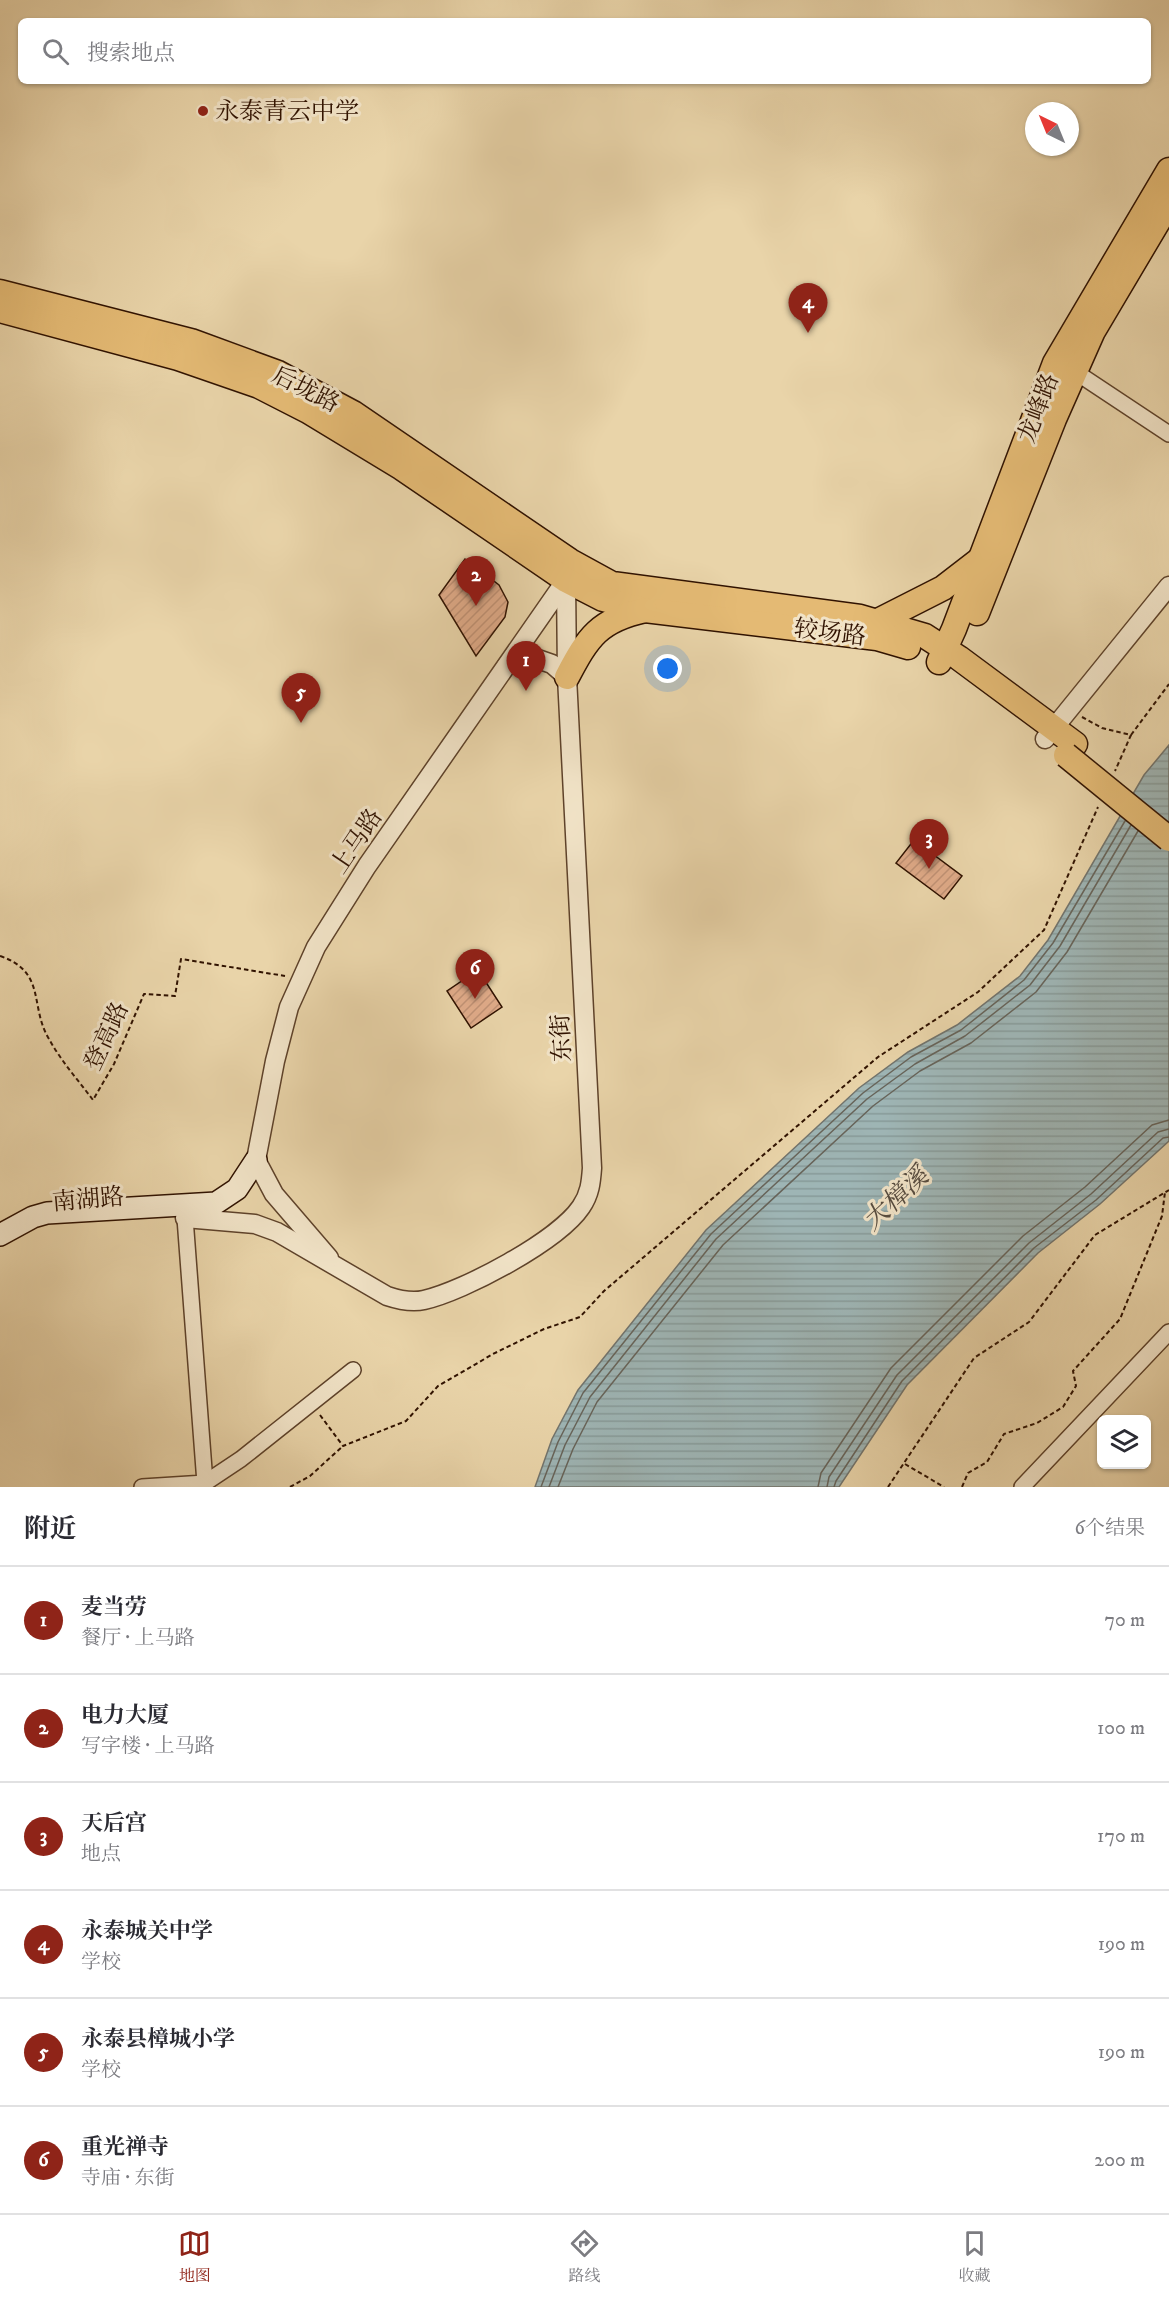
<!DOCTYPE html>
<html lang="zh">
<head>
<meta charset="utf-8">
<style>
	:root { --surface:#fff; --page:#f2f2f3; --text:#2b2b33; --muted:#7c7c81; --line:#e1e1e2; --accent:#8f2418 }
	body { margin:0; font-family:"IM FELL DW Pica","Noto Serif SC",serif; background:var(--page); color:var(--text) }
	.controls { position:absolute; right:18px; bottom:18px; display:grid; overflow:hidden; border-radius:9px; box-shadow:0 2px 4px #0004 }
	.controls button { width:54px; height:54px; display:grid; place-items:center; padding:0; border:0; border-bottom:2px solid var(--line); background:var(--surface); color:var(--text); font:30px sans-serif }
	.compass { position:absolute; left:1025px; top:102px; width:54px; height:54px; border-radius:50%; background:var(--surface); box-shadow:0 2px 4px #0004; rotate:317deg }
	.you { position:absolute; left:668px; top:669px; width:21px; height:21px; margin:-15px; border:4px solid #fff; border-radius:50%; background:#1a73e8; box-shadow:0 0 0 9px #1a73e833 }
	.badge { display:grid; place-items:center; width:39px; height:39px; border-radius:50%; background:var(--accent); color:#fff; font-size:20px; font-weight:700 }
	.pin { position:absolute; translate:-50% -50px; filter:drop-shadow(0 2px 3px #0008) }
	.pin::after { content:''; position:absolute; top:32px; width:21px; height:18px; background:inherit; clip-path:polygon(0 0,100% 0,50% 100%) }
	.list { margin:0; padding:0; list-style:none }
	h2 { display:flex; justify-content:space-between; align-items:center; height:78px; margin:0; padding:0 24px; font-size:26px }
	h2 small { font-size:20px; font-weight:400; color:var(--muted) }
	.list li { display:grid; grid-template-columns:39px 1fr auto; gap:18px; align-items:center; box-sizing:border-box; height:108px; padding:0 24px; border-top:2px solid var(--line) }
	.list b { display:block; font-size:22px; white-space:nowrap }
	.list p { margin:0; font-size:20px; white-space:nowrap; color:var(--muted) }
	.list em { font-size:20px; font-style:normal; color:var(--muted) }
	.icon { flex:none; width:33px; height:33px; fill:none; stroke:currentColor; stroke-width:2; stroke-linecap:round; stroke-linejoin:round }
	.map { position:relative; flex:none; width:1169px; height:1487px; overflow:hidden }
	.search { position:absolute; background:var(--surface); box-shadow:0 2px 4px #0004; left:18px; right:18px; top:18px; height:66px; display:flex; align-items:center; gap:15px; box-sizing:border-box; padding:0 21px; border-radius:9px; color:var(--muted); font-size:22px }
	.sheet { height:726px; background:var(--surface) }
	nav { display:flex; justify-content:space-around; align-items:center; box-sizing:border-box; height:84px; border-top:2px solid var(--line); background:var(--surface); font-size:16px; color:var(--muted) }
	nav a { display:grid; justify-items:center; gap:3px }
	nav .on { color:var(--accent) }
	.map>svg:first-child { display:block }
	.water { fill:url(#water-rules); stroke:#72746d; stroke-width:1.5 }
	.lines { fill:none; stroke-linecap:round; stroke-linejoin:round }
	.shore { stroke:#67645a; stroke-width:1.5 }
	.building { fill:url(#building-hatch); stroke:#301200; stroke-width:1.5 }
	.minor-casing { stroke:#5e422a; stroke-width:18 }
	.tertiary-casing { stroke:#5e422a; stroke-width:21 }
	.secondary-casing { stroke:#301200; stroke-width:24 }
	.primary-casing { stroke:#301200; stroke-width:27 }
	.path { stroke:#301200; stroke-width:2; stroke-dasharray:4.5 3; stroke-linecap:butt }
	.minor { stroke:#f1e3c7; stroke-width:15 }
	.tertiary { stroke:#f1e3c7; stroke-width:18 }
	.secondary { stroke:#f1e3c7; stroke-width:21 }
	.primary { stroke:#e4ba74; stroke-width:24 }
	.primary-bridge-casing { stroke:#301200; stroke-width:27; stroke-linecap:butt }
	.primary-bridge { stroke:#e4ba74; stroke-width:24 }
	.poi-dot { fill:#8f2418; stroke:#f1e3c7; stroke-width:2 }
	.labels { text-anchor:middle; stroke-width:6; stroke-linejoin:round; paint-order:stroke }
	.poi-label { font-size:24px; fill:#301200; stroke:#f1e3c7; text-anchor:start }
	.street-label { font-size:24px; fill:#301200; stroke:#f1e3c7 }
	.water-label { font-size:26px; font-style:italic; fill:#564b3f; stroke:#f1e3c7 }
</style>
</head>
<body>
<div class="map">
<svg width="1169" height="1487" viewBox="0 0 1169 1487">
	<defs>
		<pattern id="water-rules" width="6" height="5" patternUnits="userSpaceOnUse" patternTransform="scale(1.5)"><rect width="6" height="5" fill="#9eb5b5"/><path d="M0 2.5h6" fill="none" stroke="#889b9a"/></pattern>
		<pattern id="building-hatch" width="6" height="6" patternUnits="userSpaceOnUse" patternTransform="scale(1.5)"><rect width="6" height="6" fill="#dfaa88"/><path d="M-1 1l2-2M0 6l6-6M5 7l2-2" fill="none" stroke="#c09174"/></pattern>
	</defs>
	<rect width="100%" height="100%" fill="#e9d4a9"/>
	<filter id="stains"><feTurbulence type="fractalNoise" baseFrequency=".00333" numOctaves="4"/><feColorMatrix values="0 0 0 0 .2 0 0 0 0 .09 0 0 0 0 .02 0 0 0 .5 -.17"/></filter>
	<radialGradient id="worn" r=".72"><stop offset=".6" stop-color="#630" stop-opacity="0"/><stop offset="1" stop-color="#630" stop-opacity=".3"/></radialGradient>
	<polygon class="water" points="1169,745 1169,1141 1100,1204 1038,1253 907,1385 839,1487 535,1487 552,1439 578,1390 706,1230 859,1088 908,1052 957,1025 1020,976 1048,940 1144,775"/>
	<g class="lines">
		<g class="shore">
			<polyline points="541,1487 558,1442 583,1393 711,1234 863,1093 911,1057 961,1030 1024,980 1053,943 1125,821"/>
			<polyline points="549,1487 565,1445 590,1397 716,1239 867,1099 915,1064 965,1036 1030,985 1060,946 1131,825"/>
			<polyline points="558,1487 573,1449 597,1402 723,1245 873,1106 920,1071 971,1043 1036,992 1067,952 1138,831"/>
			<polyline points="818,1487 821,1473 891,1368 1023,1236 1085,1187 1152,1125 1169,1120"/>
			<polyline points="827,1487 829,1477 897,1375 1029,1243 1091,1194 1158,1132 1169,1129"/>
			<polyline points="834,1487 836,1481 902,1381 1034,1248 1096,1200 1163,1138 1169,1137"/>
		</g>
	</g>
	<g class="building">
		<polygon points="465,559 499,585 508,602 505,617 476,656 439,595"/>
		<polygon points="914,840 962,876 944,899 896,863"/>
		<polygon points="478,970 502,1007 471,1028 447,991"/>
	</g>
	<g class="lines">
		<g class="minor-casing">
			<g id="minor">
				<polyline points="1074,371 1169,434"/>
				<polyline points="205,1483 241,1459 353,1370"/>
				<polyline points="142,1487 205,1483 185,1218"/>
				<polyline points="1022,1487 1169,1332"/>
			</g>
		</g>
		<g class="tertiary-casing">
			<g id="tertiary">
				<polyline points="507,665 529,656 552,664 567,677"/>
				<polyline points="1045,739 1169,586"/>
				<path d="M185,1218L255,1224L277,1232L387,1296C399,1300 411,1303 424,1300C464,1291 558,1241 581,1207C590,1194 591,1182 592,1168L567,677L566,580"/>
				<polyline points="329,1258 274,1194 256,1160 275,1061 289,1007 316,947 367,866 566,580"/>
			</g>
		</g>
		<g class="secondary-casing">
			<polyline id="secondary" points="0,1235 33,1217 47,1213 216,1203 237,1189 256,1160"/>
		</g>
		<g class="primary-casing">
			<g id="primary">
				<polyline points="0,292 191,341 278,373 353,413 570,561 612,584 860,617 925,636 959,658 1075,744"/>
				<polyline points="0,310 178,358 259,386 308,411 402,468 566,580 603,599 645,610 877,638 908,647"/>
				<polyline points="977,613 1054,419 1093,331 1169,203"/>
				<polyline points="878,621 943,588 978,561"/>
				<polyline points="939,662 954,629 1055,363 1169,170"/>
				<path d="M567,677C588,637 599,620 645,610"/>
			</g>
		</g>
		<g class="path">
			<polyline points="1082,717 1102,728 1131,735 1115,771"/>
			<polyline points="1131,735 1169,684"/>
			<path d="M0,956C47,972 29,1006 49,1039C61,1061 78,1080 93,1100L114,1064L144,994L175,996L181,959L285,976"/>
			<polyline points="320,1415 343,1446 406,1421 438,1386 493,1354 544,1329 580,1317 604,1291 878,1057 978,992 1044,930 1098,807"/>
			<polyline points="905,1464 944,1487"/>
			<polyline points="290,1487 310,1476 343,1446"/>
			<polyline points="888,1487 974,1358 1029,1322 1095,1235 1169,1190"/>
			<polyline points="962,1487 968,1473 987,1462 1004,1434 1037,1423 1063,1407 1076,1386 1073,1371 1120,1319 1162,1216 1165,1192"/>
		</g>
		<use href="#minor" class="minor"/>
		<use href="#tertiary" class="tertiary"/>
		<use href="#secondary" class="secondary"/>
		<use href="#primary" class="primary"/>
		<g class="primary-bridge-casing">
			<polyline id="primary-bridge" points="1066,755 1169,839"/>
		</g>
		<use href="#primary-bridge" class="primary-bridge"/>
	</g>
	<circle class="poi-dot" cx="203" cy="111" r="6"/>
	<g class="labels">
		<g class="poi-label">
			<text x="215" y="119">永泰青云中学</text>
		</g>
		<g class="street-label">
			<text transform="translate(306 389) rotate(27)" y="8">后垅路</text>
			<text transform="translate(1038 408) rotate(-69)" y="8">龙峰路</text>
			<text transform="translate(830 632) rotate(7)" y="8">较场路</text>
			<text transform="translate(356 841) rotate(-56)" y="8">上马路</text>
			<text transform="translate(106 1036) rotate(-65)" y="8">登高路</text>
			<text transform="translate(561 1038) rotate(-93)" y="8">东街</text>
			<text transform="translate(88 1199) rotate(-5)" y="8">南湖路</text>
		</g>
		<g class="water-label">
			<text transform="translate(895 1198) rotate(-43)" y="9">大樟溪</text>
		</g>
	</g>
	<rect width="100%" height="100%" filter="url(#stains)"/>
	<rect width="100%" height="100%" fill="url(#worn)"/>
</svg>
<div class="controls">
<button><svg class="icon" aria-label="layers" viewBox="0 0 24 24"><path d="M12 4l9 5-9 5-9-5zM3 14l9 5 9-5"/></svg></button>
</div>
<svg class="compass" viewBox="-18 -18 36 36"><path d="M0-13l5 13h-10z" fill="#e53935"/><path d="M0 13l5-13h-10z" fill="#7c7c81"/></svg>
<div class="you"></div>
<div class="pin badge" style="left:526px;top:691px">1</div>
<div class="pin badge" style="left:476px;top:606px">2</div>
<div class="pin badge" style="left:929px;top:869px">3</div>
<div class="pin badge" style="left:808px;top:333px">4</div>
<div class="pin badge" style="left:301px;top:723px">5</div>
<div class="pin badge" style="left:475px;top:999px">6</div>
<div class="search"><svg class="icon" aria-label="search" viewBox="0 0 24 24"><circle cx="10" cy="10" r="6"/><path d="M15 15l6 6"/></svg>搜索地点</div>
</div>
<section class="sheet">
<h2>附近<small>6个结果</small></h2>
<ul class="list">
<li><span class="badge">1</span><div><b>麦当劳</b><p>餐厅 · 上马路</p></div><em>70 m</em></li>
<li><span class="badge">2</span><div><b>电力大厦</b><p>写字楼 · 上马路</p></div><em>100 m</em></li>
<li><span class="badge">3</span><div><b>天后宫</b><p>地点</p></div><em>170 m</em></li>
<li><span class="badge">4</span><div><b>永泰城关中学</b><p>学校</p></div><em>190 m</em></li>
<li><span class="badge">5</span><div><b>永泰县樟城小学</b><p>学校</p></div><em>190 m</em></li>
<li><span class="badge">6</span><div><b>重光禅寺</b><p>寺庙 · 东街</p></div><em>200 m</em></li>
</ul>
</section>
<nav>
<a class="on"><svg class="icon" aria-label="map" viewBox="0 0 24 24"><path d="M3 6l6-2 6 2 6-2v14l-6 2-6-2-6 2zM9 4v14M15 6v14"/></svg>地图</a>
<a><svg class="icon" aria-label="directions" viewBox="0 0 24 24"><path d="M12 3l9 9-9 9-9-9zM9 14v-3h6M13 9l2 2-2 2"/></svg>路线</a>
<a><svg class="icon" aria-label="saved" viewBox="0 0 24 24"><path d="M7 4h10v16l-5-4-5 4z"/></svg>收藏</a>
</nav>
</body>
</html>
